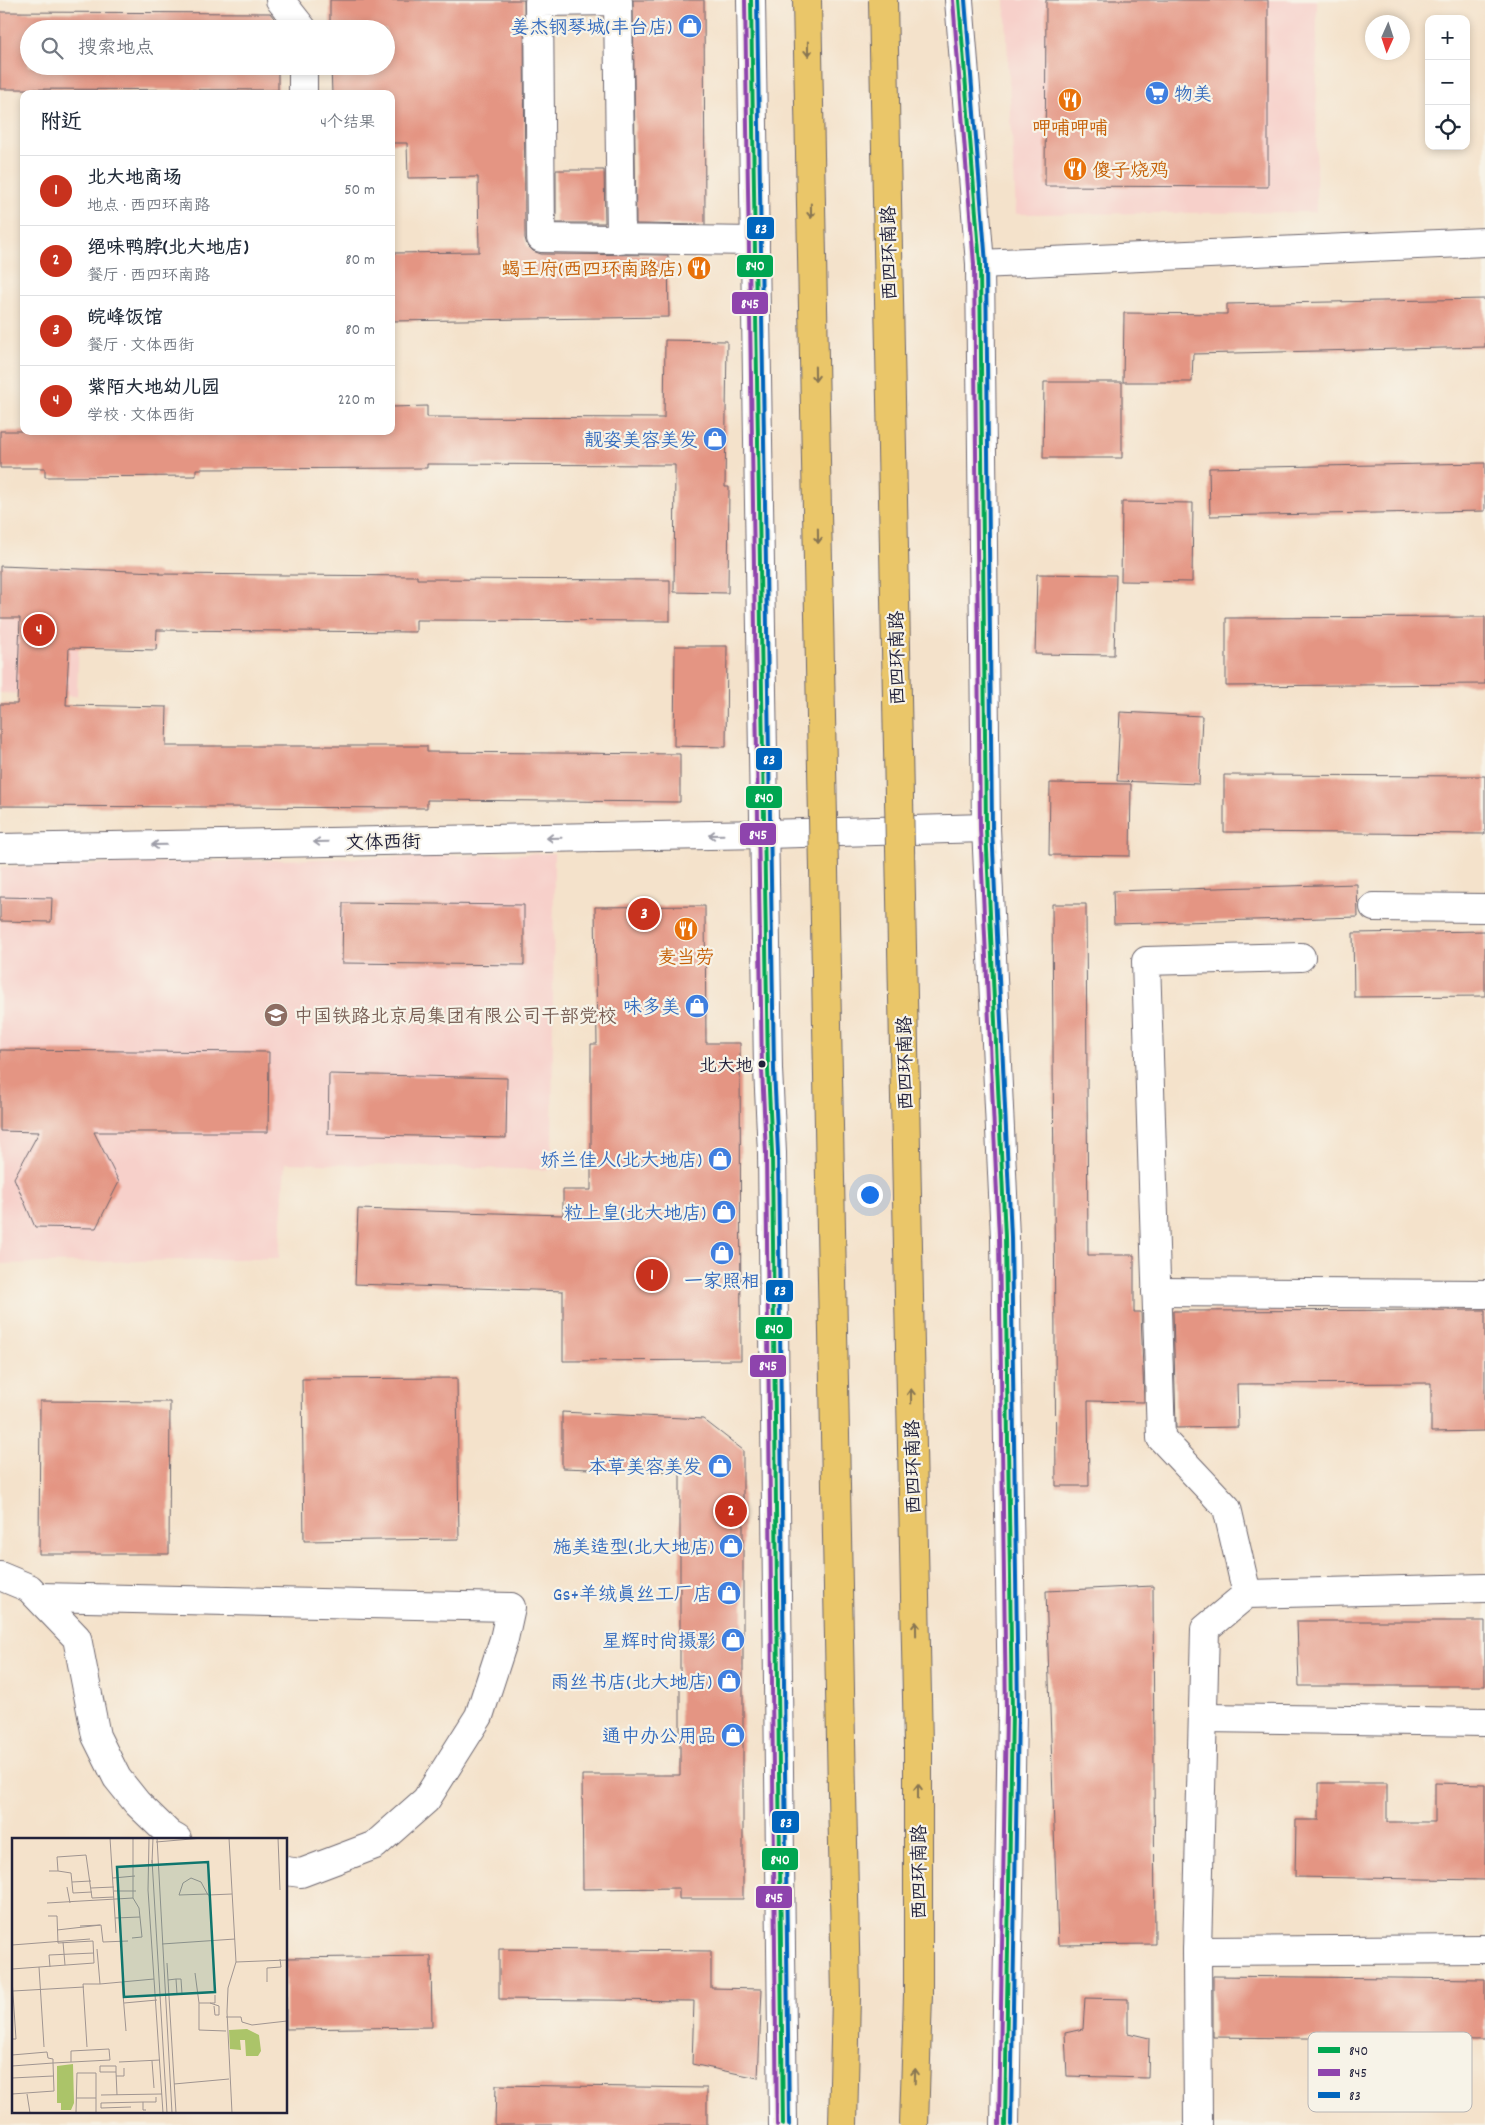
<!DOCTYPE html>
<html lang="zh">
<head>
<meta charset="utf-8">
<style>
	:root { --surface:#fff; --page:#f2f2f3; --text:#1f2937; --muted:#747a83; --line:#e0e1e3; --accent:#c8321e }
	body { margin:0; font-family:Dekko,"LXGW WenKai TC",sans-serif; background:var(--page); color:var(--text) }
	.controls { position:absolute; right:15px; top:15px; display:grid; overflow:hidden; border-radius:10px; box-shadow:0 2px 8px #0003 }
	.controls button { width:45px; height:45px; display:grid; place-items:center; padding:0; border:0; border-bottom:1px solid var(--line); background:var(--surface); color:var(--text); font:25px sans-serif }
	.compass { position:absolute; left:1365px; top:15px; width:45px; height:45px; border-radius:50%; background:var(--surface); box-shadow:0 2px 8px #0003; rotate:183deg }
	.you { position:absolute; left:869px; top:1194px; width:18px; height:18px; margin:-12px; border:4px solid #fff; border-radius:50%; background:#1a73e8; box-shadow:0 0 0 8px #1a73e833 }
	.badge { display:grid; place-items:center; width:32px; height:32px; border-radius:50%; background:var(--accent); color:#fff; font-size:16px; font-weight:700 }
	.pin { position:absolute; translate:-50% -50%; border:2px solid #fff; box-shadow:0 1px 5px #0006 }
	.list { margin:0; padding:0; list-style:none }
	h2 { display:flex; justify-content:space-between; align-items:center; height:65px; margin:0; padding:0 20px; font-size:21px }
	h2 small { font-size:16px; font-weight:400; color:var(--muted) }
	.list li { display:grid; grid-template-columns:32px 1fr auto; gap:15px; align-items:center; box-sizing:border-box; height:70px; padding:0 20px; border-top:1px solid var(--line) }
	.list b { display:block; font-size:19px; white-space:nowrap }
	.list p { margin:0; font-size:16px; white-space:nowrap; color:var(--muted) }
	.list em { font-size:16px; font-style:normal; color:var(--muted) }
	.icon { flex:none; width:28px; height:28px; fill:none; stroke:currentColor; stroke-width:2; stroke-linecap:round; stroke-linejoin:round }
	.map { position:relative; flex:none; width:1485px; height:2125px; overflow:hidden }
	.search { position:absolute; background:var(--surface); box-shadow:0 2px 8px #0003; left:20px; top:20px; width:375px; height:55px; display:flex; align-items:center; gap:12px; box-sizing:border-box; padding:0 18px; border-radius:28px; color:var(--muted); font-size:19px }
	.panel { position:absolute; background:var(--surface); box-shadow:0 2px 8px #0003; left:20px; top:90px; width:375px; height:345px; border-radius:10px }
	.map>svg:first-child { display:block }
	.built { fill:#f7d0ca }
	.building { fill:#e49583 }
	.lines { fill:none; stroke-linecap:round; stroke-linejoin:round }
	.minor-casing { stroke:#6c656d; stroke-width:30 }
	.tertiary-casing { stroke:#6c656d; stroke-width:30 }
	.minor { stroke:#fff; stroke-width:28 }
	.tertiary { stroke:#fff; stroke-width:28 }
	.trunk-bridge-casing { stroke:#6c656d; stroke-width:30; stroke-linecap:butt }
	.trunk-bridge { stroke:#eac669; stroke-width:28 }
	.bus-1-casing { stroke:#f7f3e8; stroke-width:8 }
	.bus-2-casing { stroke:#f7f3e8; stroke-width:8 }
	.bus-3-casing { stroke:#f7f3e8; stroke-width:8 }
	.bus-1 { stroke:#00a651; stroke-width:4 }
	.bus-2 { stroke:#8e44ad; stroke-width:4 }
	.bus-3 { stroke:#0065bd; stroke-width:4 }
	.oneway { stroke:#867452 }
	.oneway2 { stroke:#9c9ca7 }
	.bus-dot { fill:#22223b; stroke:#f7f3e8; stroke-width:2 }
	.labels { text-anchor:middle; stroke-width:4.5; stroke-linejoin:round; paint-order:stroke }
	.bus-label { font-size:18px; fill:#22223b; stroke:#f7f3e8; text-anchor:end }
	.shop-label { font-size:19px; fill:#366cbe; stroke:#f7f3e8; text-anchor:end }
	.food-label { font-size:19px; fill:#c56008; stroke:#f7f3e8 }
	.street-label { font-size:19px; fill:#22223b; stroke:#f7f3e8 }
	.education-label { font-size:19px; fill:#785e54; stroke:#f7f3e8; text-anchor:start }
	.inset-road { fill:none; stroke:#a09591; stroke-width:1 }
	.view { fill:#0f766e; fill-opacity:0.15; stroke:#0f766e; stroke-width:2.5 }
	.inset-edge { fill:none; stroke:#22223b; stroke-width:2.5 }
	.key { fill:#f7f3e8; stroke:#b7b4b4; stroke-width:1 }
	.key-label { font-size:14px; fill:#22223b }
	.line-badge { stroke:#f7f3e8; stroke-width:2 }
	.badge-label { font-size:14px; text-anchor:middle; font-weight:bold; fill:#fff }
</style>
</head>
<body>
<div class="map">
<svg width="1485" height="2125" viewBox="0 0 1485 2125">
	<rect width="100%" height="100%" fill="#f7f3e8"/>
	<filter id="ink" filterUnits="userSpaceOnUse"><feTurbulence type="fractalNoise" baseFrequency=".02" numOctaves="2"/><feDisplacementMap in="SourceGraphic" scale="10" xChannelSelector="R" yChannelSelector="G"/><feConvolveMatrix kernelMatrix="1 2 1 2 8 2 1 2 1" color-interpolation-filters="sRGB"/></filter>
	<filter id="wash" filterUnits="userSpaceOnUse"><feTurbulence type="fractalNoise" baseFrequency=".0096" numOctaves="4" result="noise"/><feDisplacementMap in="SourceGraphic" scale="20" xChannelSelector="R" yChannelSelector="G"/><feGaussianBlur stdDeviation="1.12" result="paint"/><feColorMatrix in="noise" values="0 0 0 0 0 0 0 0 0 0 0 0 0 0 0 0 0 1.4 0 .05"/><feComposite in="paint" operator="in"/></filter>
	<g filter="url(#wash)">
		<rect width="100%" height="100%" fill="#f4e2cb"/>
		<g class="built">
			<polygon points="1005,0 1317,0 1316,212 1016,214"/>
			<polygon points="0,565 81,568 77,696 0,693"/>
			<polygon points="554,853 552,1170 285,1163 279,1258 0,1264 0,867"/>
		</g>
		<g id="blocks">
			<g class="building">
				<polygon points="330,0 524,0 525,238 527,245 533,251 541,254 668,255 669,317 391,321 391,253 479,252 478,177 408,178 407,143 391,143 391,94 332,94 331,66 386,66 386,29 330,29"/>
				<polygon points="633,0 704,0 705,225 636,224"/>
				<polygon points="1046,0 1268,0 1268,187 1045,186"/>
				<polygon points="0,12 270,13 278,23 278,29 29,29 29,66 278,66 278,90 0,89"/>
				<polygon points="556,170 604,170 605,223 556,223"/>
				<polygon points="1485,299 1485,347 1193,354 1192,382 1123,382 1124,313 1227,314 1227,304"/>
				<polygon points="665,340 727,341 725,487 729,487 728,593 674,592 675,465 427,464 427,468 196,469 196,476 45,477 45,468 0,468 0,431 391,431 391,407 427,406 427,417 664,418"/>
				<polygon points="1044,382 1122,382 1122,458 1043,458"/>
				<polygon points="1485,463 1485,511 1210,516 1209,468"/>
				<polygon points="1122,502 1193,503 1192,582 1121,581"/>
				<polygon points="0,566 159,572 159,574 417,576 417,579 670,580 670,621 416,620 416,632 157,630 156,650 69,648 66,705 167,707 166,746 427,746 427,752 680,754 680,802 427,800 427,808 0,806 0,704 17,704 20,618 0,618"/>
				<polygon points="1037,574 1116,575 1114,655 1035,654"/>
				<polygon points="1485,617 1485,684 1226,686 1226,618"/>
				<polygon points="675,646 727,646 726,747 674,746"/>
				<polygon points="1120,712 1202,716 1199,784 1117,781"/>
				<polygon points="1224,775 1485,776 1485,834 1224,832"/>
				<polygon points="1050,783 1131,784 1130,856 1049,855"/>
				<polygon points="1357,884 1358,917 1114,924 1113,891"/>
				<polygon points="0,897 52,898 51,922 0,921"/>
				<polygon points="343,903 524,905 524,965 342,963"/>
				<polygon points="1052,904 1086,904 1088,1255 1134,1255 1134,1312 1141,1312 1144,1402 1088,1401 1089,1486 1056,1486"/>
				<polygon points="705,906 706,1043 740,1043 741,1360 563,1361 563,1291 355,1284 358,1209 563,1215 563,1190 591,1190 591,1044 597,1044 595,907"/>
				<polygon points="1485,931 1485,996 1354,997 1353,933"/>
				<polygon points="0,1050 269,1052 268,1132 94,1132 119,1182 96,1228 35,1227 14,1178 39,1132 0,1131"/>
				<polygon points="329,1074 507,1078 506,1138 328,1134"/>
				<polygon points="1485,1310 1485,1431 1431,1432 1431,1383 1237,1384 1238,1427 1176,1428 1173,1311"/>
				<polygon points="457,1378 459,1539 304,1541 302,1379"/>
				<polygon points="40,1401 170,1402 169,1554 39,1554"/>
				<polygon points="562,1412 703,1419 743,1450 743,1899 679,1899 679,1888 583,1889 582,1775 680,1775 680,1472 562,1468"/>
				<polygon points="1153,1586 1155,1944 1058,1945 1046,1591"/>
				<polygon points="1297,1621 1485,1621 1485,1686 1299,1686"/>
				<polygon points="1319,1783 1387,1783 1387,1822 1435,1822 1435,1783 1485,1784 1485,1880 1295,1877 1296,1820 1319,1820"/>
				<polygon points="499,1949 711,1951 711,1988 762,1989 758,2078 692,2064 694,2001 499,1999"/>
				<polygon points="431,1956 432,2027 286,2029 286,1958"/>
				<polygon points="1213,1976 1485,1979 1485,2040 1213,2037"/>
				<polygon points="1085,1998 1128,1999 1128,2033 1149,2038 1148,2078 1067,2076 1065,2033 1083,2029"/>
				<polygon points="496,2085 707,2088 707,2125 495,2125"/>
			</g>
		</g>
	</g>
	<g filter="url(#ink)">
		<use href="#blocks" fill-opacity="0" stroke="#6c656d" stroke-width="1"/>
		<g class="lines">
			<g class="minor-casing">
				<g id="minor">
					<polyline points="280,0 303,29"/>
					<polyline points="303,66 303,94"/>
					<polyline points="621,240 618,1 539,2 541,238 755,241"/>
					<polyline points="980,264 1485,242"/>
					<polyline points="0,848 765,834"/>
					<polyline points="1374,907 1485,908"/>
					<polyline points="1156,1292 1485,1294"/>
					<polyline points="0,1576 29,1588 77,1638 96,1736 117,1778 137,1803 170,1835 177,1839"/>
					<polyline points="1247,1594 1227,1508 1161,1438 1146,961 1301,957"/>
					<polyline points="39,1597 511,1607 504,1639 479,1716 426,1800 375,1845 301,1873 286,1871"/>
					<polyline points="1203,1718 1485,1722"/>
					<polyline points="1197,1951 1485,1949"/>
					<polyline points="1198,2125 1197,1951 1205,1629 1247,1594 1485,1588"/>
				</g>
			</g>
			<g class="tertiary-casing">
				<g id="tertiary">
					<polyline points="751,0 768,1069 772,1153 783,2125"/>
					<polyline points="959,0 980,264 986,828 1005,1237 1012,1712 1005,2125"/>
					<polyline points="765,834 986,828"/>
				</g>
			</g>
			<use href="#minor" class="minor"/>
			<use href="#tertiary" class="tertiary"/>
			<g class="trunk-bridge-casing">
				<g id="trunk-bridge">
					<polyline points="807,0 846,1997 843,2125"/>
					<polyline points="883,0 918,1746 918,1995 914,2125"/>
				</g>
			</g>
			<use href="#trunk-bridge" class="trunk-bridge"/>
			<g class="bus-1-casing">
				<g id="bus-1">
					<polyline points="751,0 768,1069 772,1153 783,2125"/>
					<polyline points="959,0 980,264 986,828 1005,1237 1012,1712 1005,2125"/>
				</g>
			</g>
			<g class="bus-2-casing">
				<g id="bus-2">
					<polyline points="745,0 762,1069 766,1153 777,2125"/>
					<polyline points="953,0 974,264 980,828 999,1237 1006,1712 999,2125"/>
				</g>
			</g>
			<g class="bus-3-casing">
				<g id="bus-3">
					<polyline points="757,0 774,1069 778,1153 789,2125"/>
					<polyline points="965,0 986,264 992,828 1011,1237 1018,1712 1011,2125"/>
				</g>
			</g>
			<use href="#bus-1" class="bus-1"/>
			<use href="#bus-2" class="bus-2"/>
			<use href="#bus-3" class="bus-3"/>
		</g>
		<defs><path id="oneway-shaft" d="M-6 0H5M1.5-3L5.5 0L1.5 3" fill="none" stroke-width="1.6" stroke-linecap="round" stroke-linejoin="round" transform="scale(1.25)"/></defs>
		<g class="oneway">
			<use href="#oneway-shaft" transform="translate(808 49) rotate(89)"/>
			<use href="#oneway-shaft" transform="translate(811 211) rotate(89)"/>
			<use href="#oneway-shaft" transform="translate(815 374) rotate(89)"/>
			<use href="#oneway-shaft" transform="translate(818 536) rotate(89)"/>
			<use href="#oneway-shaft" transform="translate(911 1396) rotate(-91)"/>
			<use href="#oneway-shaft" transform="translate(916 1629) rotate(-91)"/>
			<use href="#oneway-shaft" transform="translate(918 1791) rotate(-90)"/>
			<use href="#oneway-shaft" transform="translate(915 2076) rotate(-88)"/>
		</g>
		<g class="oneway2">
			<use href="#oneway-shaft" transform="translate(716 835) rotate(179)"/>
			<use href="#oneway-shaft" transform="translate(554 838) rotate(179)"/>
			<use href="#oneway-shaft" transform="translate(321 842) rotate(179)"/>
			<use href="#oneway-shaft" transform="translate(159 845) rotate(179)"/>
		</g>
	</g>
	<defs>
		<g id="shop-disc" transform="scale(1.25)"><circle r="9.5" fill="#3f7fe0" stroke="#f7f3e8"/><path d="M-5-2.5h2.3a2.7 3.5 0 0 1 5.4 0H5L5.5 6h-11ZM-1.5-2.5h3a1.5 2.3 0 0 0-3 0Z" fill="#fff"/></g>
		<g id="supermarket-disc" transform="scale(1.25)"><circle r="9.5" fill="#3f7fe0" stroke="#f7f3e8"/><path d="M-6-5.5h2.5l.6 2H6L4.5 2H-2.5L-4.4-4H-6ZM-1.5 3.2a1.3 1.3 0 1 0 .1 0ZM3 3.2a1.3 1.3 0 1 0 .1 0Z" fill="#fff"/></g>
		<g id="restaurant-disc" transform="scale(1.25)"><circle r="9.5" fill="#e8710a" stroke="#f7f3e8"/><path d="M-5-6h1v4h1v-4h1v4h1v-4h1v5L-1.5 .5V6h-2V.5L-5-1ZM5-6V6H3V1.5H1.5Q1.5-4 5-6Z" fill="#fff"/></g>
		<g id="school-disc" transform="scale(1.25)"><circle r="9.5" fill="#8d6e63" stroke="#f7f3e8"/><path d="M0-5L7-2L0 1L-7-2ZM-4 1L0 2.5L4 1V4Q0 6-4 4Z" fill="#fff"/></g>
	</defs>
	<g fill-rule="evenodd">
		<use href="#shop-disc" x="690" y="26"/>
		<use href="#supermarket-disc" x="1157" y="93"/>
		<use href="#restaurant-disc" x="1070" y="100"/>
		<use href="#restaurant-disc" x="1075" y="169"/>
		<use href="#restaurant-disc" x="699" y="268"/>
		<use href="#shop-disc" x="715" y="439"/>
		<use href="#restaurant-disc" x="686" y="929"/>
		<use href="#shop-disc" x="697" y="1006"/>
		<use href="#school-disc" x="276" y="1015"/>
		<use href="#shop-disc" x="720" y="1159"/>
		<use href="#shop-disc" x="724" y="1212"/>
		<use href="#shop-disc" x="722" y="1253"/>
		<use href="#shop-disc" x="720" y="1466"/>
		<use href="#shop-disc" x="731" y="1546"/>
		<use href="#shop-disc" x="729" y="1593"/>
		<use href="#shop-disc" x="733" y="1640"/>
		<use href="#shop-disc" x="729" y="1681"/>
		<use href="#shop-disc" x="733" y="1735"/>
	</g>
	<circle class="bus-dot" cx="762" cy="1064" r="4.5"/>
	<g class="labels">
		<g class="bus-label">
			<text x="753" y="1071">北大地</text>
		</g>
		<g class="shop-label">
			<text x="672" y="33">姜杰钢琴城(丰台店)</text>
			<text x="1174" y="100" text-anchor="start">物美</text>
			<text x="698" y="446">靓姿美容美发</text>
			<text x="680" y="1013">味多美</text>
			<text x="702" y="1166">娇兰佳人(北大地店)</text>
			<text x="706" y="1219">粒上皇(北大地店)</text>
			<text x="722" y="1287" text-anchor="middle">一家照相</text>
			<text x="702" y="1473">本草美容美发</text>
			<text x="714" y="1553">施美造型(北大地店)</text>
			<text x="712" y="1600">Gs+羊绒真丝工厂店</text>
			<text x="716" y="1647">星辉时尚摄影</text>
			<text x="712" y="1688">雨丝书店(北大地店)</text>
			<text x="716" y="1742">通中办公用品</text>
		</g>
		<g class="food-label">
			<text x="1070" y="134">呷哺呷哺</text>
			<text x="1092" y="176" text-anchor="start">傻子烧鸡</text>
			<text x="682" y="275" text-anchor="end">蝎王府(西四环南路店)</text>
			<text x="686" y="963">麦当劳</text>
		</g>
		<g class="street-label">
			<text transform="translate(888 253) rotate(-91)" y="7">西四环南路</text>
			<text transform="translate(896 658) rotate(-91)" y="7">西四环南路</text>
			<text transform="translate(383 841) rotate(-1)" y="7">文体西街</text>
			<text transform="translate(904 1063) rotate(-91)" y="7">西四环南路</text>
			<text transform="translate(912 1467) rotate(-91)" y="7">西四环南路</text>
			<text transform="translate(918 1872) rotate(-90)" y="7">西四环南路</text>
		</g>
		<g class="education-label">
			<text x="294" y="1022">中国铁路北京局集团有限公司干部党校</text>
		</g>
	</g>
	<g transform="translate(12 1838)">
		<rect width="275" height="275" fill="#f4e2cb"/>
		<path d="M235,191L247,197L249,213L246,218H234L233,202H228L229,212L218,211L217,192ZM61,226L62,265L59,272H49V265H45V228Z" fill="#abc469"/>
		<path class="inset-road" d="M98,0L104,95M137,0L136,52L151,275M145,0L160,275M217,0L224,124L216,150L215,174L220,275M266,0L268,52M144,4L191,0M140,22L155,275M140,25L141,0M37,33H46L45,19L74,17L80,60L102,59M46,33L59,35L61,55L80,54M101,40L123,38M60,44L79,43M55,49L58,65M79,50L102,49M102,53H124M196,56L167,57L171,45L179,40L189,44L196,57L220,56M35,65L121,60V0M103,80L128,79M68,88L88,87M45,92L89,87L91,104L116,103M120,100L130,99L127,70L121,60M51,104L53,127M150,106L223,101M0,107L78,101M224,124L275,122M155,125L164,275M27,129L32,209M38,129L37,117L82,115M0,131L82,125L81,103L46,105L45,78H36M183,135L187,165M0,141L4,201H0M156,142L164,141H169L170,156H165L164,141M110,144L114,193M255,144V130L269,129L268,121M88,146L142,141M1,153L72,149M203,157V165H187V192L214,193M112,165L145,162M198,165L207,168V177H203L202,168M214,179H229L230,184L240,187L275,183M75,209L71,146H88L85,111M0,217L35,214L36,220L41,221V225L98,222L97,211L59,213V224M140,223L142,250M107,224L148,222M0,228L41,225L42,253L0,256M104,234V228H88V234H104L105,257M104,238H112V230M0,240L41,238M162,246L217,241M15,256L18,275M89,257L150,256M64,260H84M131,264H144V259M119,269L89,270V265L131,264V272H134M64,274L65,235H84V274M51,275H84"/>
		<path class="view" d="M196,24L203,154L112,159L105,29Z"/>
		<rect width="275" height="275" class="inset-edge"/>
	</g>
	<rect x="1308" y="2032" width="164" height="80" rx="8" class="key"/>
	<rect x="1318" y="2047" width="22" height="6" fill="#00a651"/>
	<rect x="1318" y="2069" width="22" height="7" fill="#8e44ad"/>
	<rect x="1318" y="2092" width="22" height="6" fill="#0065bd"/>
	<g class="key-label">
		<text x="1349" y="2055">840</text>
		<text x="1349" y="2077">845</text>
		<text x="1349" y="2100">83</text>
	</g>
	<g class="line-badge">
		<rect x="746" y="216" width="29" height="24" rx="5" fill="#0065bd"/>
		<rect x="736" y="254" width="38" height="24" rx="5" fill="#00a651"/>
		<rect x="731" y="291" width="38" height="24" rx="5" fill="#8e44ad"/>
		<rect x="755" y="747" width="28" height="24" rx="5" fill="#0065bd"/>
		<rect x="745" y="785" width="38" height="24" rx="5" fill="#00a651"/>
		<rect x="739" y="822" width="38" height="24" rx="5" fill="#8e44ad"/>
		<rect x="765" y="1279" width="29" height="24" rx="5" fill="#0065bd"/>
		<rect x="755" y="1316" width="38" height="24" rx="5" fill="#00a651"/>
		<rect x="749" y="1354" width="38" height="24" rx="5" fill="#8e44ad"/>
		<rect x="771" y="1810" width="29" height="24" rx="5" fill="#0065bd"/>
		<rect x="761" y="1847" width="38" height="24" rx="5" fill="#00a651"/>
		<rect x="755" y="1885" width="38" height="24" rx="5" fill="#8e44ad"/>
	</g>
	<g class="badge-label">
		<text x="761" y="233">83</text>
		<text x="755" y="270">840</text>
		<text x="750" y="308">845</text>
		<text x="769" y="764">83</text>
		<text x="764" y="802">840</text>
		<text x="758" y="839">845</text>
		<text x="780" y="1295">83</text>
		<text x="774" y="1333">840</text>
		<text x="768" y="1370">845</text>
		<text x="786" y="1827">83</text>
		<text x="780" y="1864">840</text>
		<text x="774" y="1902">845</text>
	</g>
</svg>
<div class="controls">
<button>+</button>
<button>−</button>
<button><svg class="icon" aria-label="locate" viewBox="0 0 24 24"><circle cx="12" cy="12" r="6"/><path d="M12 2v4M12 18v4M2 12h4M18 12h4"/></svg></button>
</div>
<svg class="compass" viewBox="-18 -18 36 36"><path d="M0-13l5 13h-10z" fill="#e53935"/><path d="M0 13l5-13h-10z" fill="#747a83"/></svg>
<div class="you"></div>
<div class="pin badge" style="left:652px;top:1275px">1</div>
<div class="pin badge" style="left:731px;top:1511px">2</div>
<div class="pin badge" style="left:644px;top:914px">3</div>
<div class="pin badge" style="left:39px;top:630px">4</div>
<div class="search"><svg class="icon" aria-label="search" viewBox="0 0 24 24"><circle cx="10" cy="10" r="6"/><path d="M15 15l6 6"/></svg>搜索地点</div>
<section class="panel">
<h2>附近<small>4个结果</small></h2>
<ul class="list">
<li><span class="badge">1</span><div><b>北大地商场</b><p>地点 · 西四环南路</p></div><em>50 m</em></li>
<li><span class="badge">2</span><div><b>绝味鸭脖(北大地店)</b><p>餐厅 · 西四环南路</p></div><em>80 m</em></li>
<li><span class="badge">3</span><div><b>皖峰饭馆</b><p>餐厅 · 文体西街</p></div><em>80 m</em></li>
<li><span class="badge">4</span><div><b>紫陌大地幼儿园</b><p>学校 · 文体西街</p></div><em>220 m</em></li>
</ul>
</section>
</div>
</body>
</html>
